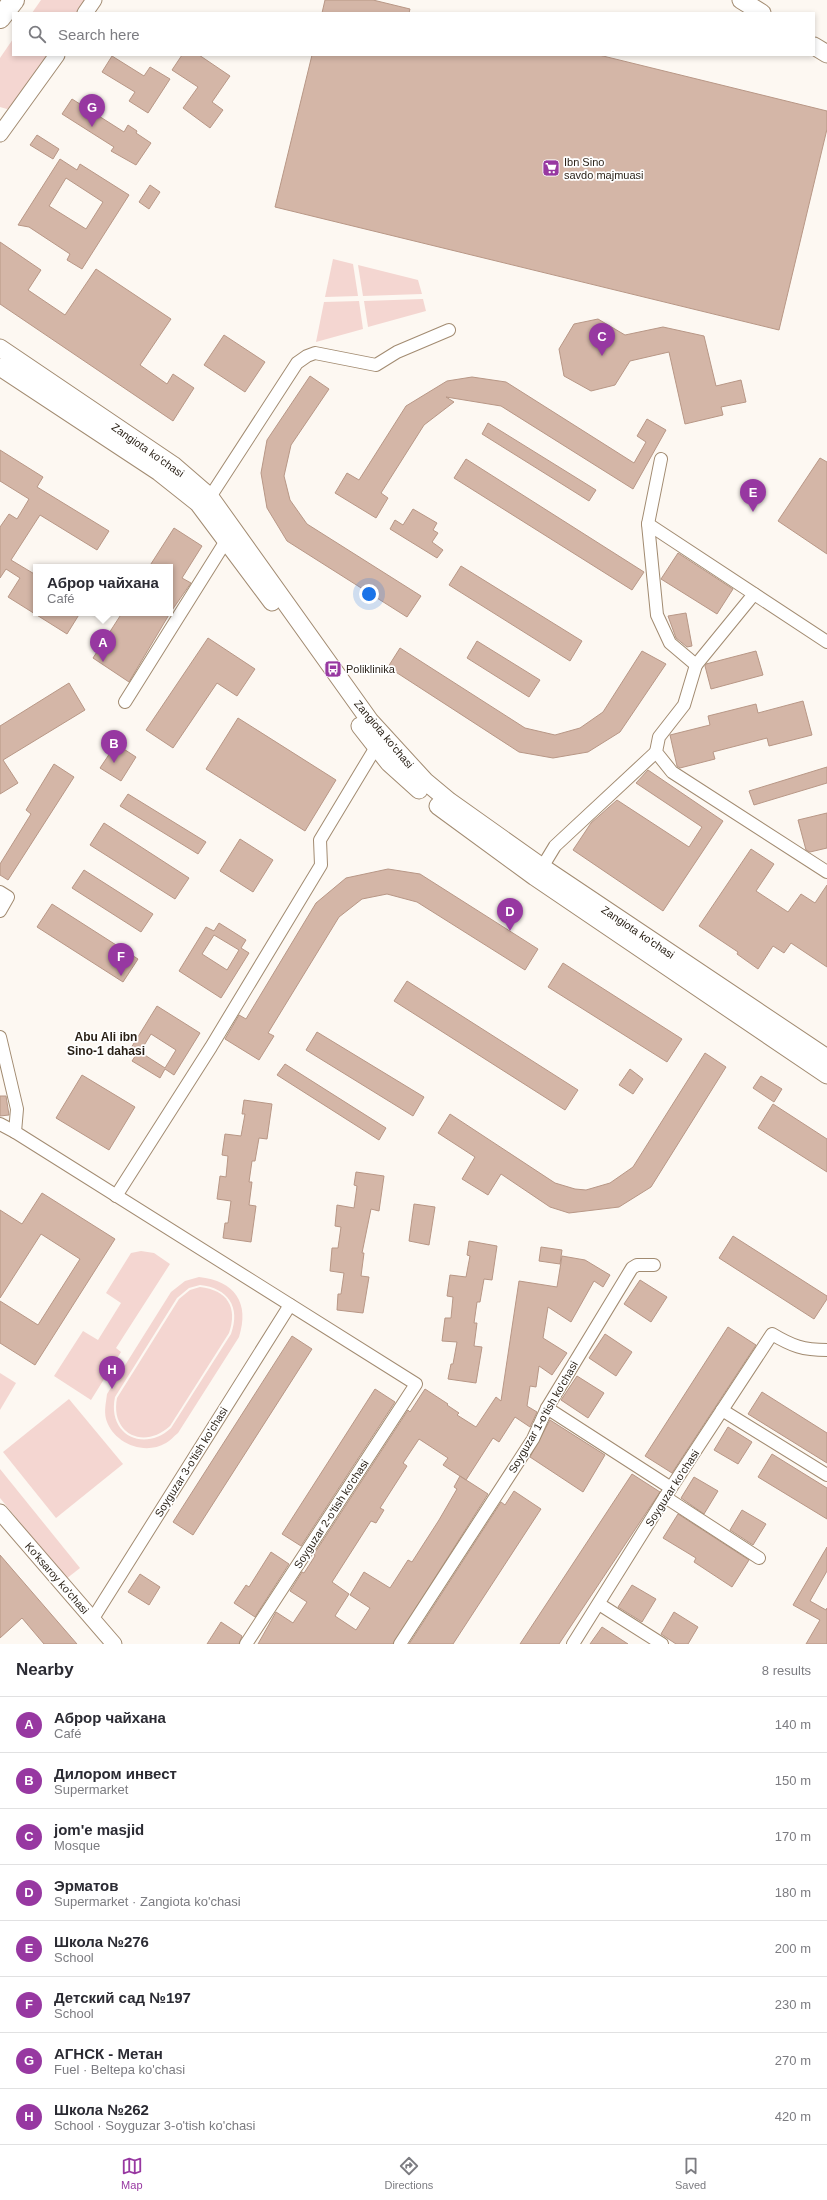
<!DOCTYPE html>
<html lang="en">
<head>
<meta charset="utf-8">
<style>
	:root { --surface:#fff; --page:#f7f7f7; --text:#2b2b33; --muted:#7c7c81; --line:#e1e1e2; --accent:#9738a1 }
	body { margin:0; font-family:Arial,sans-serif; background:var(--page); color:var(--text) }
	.you { position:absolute; left:369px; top:594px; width:14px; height:14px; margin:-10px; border:3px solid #fff; border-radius:50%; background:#1a73e8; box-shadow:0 0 0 6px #1a73e833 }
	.badge { display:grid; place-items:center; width:26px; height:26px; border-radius:50%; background:var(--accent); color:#fff; font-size:13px; font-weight:700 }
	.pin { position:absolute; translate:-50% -33px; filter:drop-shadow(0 1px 2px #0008) }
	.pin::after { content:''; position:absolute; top:21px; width:14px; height:12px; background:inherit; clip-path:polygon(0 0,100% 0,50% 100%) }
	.popup { position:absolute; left:33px; top:564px; width:140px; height:52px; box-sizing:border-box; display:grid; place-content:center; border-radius:0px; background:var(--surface); filter:drop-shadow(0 1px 3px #0005); font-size:13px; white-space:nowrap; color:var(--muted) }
	.popup b { font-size:15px; color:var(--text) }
	.popup::after { content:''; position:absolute; left:50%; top:100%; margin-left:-8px; border:8px solid transparent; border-top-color:var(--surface) }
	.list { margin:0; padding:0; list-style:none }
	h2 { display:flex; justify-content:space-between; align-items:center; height:52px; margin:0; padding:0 16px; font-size:17px }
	h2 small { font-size:13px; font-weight:400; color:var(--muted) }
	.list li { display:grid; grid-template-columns:26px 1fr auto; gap:12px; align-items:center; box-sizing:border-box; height:56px; padding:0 16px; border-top:1px solid var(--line) }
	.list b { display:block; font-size:15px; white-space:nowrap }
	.list p { margin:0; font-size:13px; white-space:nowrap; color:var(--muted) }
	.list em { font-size:13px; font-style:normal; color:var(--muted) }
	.icon { flex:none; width:22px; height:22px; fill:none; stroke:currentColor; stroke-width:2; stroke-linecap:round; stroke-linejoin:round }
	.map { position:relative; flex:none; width:827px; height:1644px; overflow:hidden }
	.search { position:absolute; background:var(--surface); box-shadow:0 2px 6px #0003; left:12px; right:12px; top:12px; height:44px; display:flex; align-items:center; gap:10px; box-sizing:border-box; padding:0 14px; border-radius:0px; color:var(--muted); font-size:15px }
	.sheet { height:500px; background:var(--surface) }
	nav { display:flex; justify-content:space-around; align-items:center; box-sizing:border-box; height:56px; border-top:1px solid var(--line); background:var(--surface); font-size:11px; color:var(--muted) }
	nav a { display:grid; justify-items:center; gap:2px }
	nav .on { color:var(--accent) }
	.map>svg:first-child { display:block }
	.green { fill:#f4d6d1; fill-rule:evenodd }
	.building { fill:#d4b6a7; stroke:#b89786; fill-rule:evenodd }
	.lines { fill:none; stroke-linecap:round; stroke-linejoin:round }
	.minor-casing { stroke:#a28b71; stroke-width:14 }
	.tertiary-casing { stroke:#a28b71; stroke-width:17 }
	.secondary-casing { stroke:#a28b71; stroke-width:19 }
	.trunk-casing { stroke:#a28b71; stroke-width:22 }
	.minor { stroke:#fff; stroke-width:12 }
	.tertiary { stroke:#fff; stroke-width:15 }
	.secondary { stroke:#fff; stroke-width:17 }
	.trunk { stroke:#fff; stroke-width:20 }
	.labels { text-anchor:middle; stroke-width:3.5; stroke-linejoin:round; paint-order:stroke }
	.poi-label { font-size:11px; fill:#281f15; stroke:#fff; text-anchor:start }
	.street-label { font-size:11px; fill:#281f15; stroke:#fff }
	.neighbourhood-label { font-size:12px; font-weight:bold; fill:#281f15; stroke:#fff }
</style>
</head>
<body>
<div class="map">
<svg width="827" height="1644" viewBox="0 0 827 1644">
	<rect width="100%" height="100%" fill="#fdf8f2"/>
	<g class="green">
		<polygon points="41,0 87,0 77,13 32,13"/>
		<polygon points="13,39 13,55 48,55 10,108 7,109 0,107 0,58"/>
		<polygon points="333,259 353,264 358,296 325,297"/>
		<polygon points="358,265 418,280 422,294 363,296"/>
		<polygon points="423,299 426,311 368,327 364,301"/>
		<polygon points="359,301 363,329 316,342 324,302"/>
		<polygon points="141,1251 154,1253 170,1264 116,1348 121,1352 91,1400 54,1376 83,1331 98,1340 121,1303 106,1293 131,1253"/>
		<path d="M199,1277C235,1281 250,1303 239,1337L178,1433C174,1436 170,1441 166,1443C144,1456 113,1443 106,1419C104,1410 106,1403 107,1394L171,1292L185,1281ZM200,1285C228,1288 241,1307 231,1334L171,1428C144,1453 107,1435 115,1397L177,1298L189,1288Z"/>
		<path d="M200,1287C227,1290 238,1307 229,1333L170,1426C144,1450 110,1434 117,1398L179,1299L190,1290Z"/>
		<polygon points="0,1373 16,1383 0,1410"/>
		<polygon points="69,1399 123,1464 56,1518 3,1452"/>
		<polygon points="0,1469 80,1568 66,1579 0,1498"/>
	</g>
	<g class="building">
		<polygon points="325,0 373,0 410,9 409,13 322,13"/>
		<polygon points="182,55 199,55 230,76 212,102 223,110 210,128 183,108 198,87 172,70"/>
		<polygon points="312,55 599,55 827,111 827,129 779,330 275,207"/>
		<polygon points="112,56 144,76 150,67 170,79 148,113 129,101 135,92 102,72"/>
		<polygon points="72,99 124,132 128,125 137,131 136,133 151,143 136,165 111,151 114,147 62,114"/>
		<polygon points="37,135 59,149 53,159 30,145"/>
		<path d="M60,159L77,170L80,164L129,195L82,269L67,260L70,254L29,227L18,225ZM66,178L103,202L86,229L49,206Z"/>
		<polygon points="150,185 160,192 149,209 139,202"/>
		<polygon points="0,242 41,270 28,290 65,315 96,269 171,319 140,365 167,384 173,374 194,388 173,421 0,304"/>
		<polygon points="598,319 625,335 663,327 704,336 716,386 741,380 746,402 721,407 723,415 685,424 669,352 630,361 615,385 591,391 564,376 559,349 574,324"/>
		<polygon points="224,335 265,362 245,392 204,365"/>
		<polygon points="310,376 329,389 291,445 284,476 290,500 307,524 421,596 407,617 287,541 267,508 261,473 267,440"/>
		<polygon points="472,377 506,382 634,463 646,442 637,436 647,419 666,430 633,489 501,406 446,397 454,402 424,425 381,493 388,498 376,518 335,493 347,473 359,480 406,406 447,381"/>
		<polygon points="488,423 596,490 589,501 482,434"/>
		<polygon points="0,450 43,477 37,487 109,531 97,550 40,515 11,560 36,575 36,613 80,613 67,634 8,597 20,578 6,569 0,578 0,527 9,514 17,519 29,499 0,481"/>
		<polygon points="820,458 827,462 827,554 778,521"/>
		<polygon points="466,459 644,572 632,590 454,478"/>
		<polygon points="413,509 437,523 433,530 438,533 432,542 443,550 437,558 390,529 395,520 403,525"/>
		<polygon points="174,528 202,546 182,578 191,583 170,613 170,567 149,567"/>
		<polygon points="678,553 733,589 717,614 661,579"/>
		<polygon points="461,566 582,641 570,661 449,585"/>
		<polygon points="122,613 170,613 129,682 93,658"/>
		<polygon points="686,613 692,646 687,647 676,638 668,616"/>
		<polygon points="208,638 255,669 237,696 217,683 173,748 146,730"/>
		<polygon points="477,641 540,680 529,697 467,658"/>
		<polygon points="400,648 525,728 555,735 580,728 603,712 642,651 666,664 620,732 588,752 553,758 519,752 388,667"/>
		<polygon points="756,651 763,675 711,689 705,666 706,664"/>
		<polygon points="69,683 85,710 3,760 18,783 0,794 0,726"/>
		<polygon points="803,701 812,735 769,746 767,738 713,752 715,759 680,768 677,766 670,735 710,725 708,716 756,704 758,713"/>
		<polygon points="238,718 336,780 305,831 206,769"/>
		<polygon points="116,744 136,757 121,781 100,768"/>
		<polygon points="54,764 74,777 8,880 0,875 0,864 31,814 26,810"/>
		<polygon points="827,767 827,783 754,805 749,791"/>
		<polygon points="648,770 723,821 663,911 573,850 591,823 617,800 689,847 702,827 636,783"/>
		<polygon points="128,794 206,842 198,854 120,806"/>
		<polygon points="827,813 827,848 810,852 806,850 798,820"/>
		<polygon points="104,823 189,878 175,899 90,845"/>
		<polygon points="240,839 273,860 253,892 220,871"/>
		<polygon points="751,849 774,864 756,891 788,912 801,894 815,903 827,885 827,967 791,943 784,953 773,946 758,969 737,954 738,952 699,926"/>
		<polygon points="388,869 420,874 538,949 525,970 417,902 387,894 362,899 339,917 268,1033 274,1036 259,1060 225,1039 239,1015 246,1019 316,903 346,878"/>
		<polygon points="84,870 153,914 141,932 72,888"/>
		<polygon points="52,904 138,959 123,982 37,927"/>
		<path d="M219,923L246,940L241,948L249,953L221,998L179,971L206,927L214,931ZM214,935L239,950L227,970L202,954Z"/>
		<polygon points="563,963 682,1039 667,1062 548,987"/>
		<polygon points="407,981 578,1090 565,1110 394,1001"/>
		<path d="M157,1006L200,1033L174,1075L165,1069L160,1078L132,1061L138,1052L131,1048ZM151,1034L176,1050L165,1068L140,1052Z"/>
		<polygon points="317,1032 424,1097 413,1116 306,1050"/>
		<polygon points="705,1053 726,1067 651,1187 619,1207 569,1213 550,1207 501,1174 488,1195 462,1179 475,1157 438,1133 450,1114 555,1183 575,1189 586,1190 610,1183 633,1167"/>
		<polygon points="285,1064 386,1128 379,1140 277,1075"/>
		<polygon points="630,1069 643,1079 633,1094 619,1085"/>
		<polygon points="82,1075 135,1107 109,1150 56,1118"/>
		<polygon points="761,1076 782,1089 774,1102 753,1088"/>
		<polygon points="0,1096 6,1096 9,1115 0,1116"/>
		<polygon points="244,1100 272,1104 267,1139 259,1138 255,1161 252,1161 249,1182 252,1182 249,1205 256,1206 251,1242 223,1238 225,1223 228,1223 231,1201 217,1199 220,1176 226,1177 228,1156 222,1155 225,1134 241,1136 245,1114 242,1114"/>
		<polygon points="773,1104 827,1139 827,1172 758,1128"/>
		<polygon points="356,1172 384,1176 379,1211 371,1209 362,1253 364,1253 361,1276 369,1277 363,1313 337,1310 338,1294 341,1294 344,1273 330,1271 332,1248 338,1248 341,1227 335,1226 337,1205 354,1208 357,1186 354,1185"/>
		<polygon points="42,1193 115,1239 35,1365 0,1343 0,1301 38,1325 80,1259 41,1234 0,1298 0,1210 22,1224"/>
		<polygon points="414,1204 435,1207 429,1245 409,1241"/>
		<polygon points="733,1236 827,1296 827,1299 814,1319 719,1258"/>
		<polygon points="469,1241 497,1246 492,1280 484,1279 480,1302 477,1302 474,1323 477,1323 474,1346 482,1347 476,1383 448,1379 451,1364 453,1364 457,1342 442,1341 445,1318 451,1318 453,1297 447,1296 450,1275 466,1277 470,1256 467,1255"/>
		<polygon points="541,1247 562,1250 560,1264 539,1261"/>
		<polygon points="562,1256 585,1260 610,1275 603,1287 594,1281 571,1322 548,1307 543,1338 567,1353 552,1375 539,1366 536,1387 530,1386 527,1406 537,1412 530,1427 515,1417 499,1442 493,1438 466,1480 443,1465 448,1458 419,1439 403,1463 407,1466 380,1508 384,1510 376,1523 371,1521 332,1582 349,1594 335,1616 356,1630 370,1608 350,1595 364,1572 390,1588 408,1560 412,1562 439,1520 457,1489 454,1487 460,1476 488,1494 393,1644 258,1644 276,1612 293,1623 307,1602 290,1591 302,1572 304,1573 315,1556 314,1554 408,1410 410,1412 425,1389 448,1404 447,1405 459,1413 457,1415 476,1427 496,1397 501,1401 519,1281 557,1287"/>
		<polygon points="640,1280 667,1297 651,1322 624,1304"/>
		<polygon points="728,1327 756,1345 672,1473 645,1456"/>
		<polygon points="605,1334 632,1352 616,1376 589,1358"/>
		<polygon points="292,1336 312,1349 193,1535 173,1522"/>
		<polygon points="577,1376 604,1393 588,1418 561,1400"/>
		<polygon points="375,1389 395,1402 301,1546 282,1534"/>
		<polygon points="762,1392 827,1433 827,1463 748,1414"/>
		<polygon points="550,1420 605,1455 583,1492 530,1457"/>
		<polygon points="728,1427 752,1442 738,1464 714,1450"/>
		<polygon points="772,1454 827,1488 827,1519 758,1477"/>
		<polygon points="632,1474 660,1492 644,1516 559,1644 520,1644"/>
		<polygon points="694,1477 718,1491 704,1514 681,1498"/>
		<polygon points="514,1491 541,1509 453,1644 409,1644 501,1502 505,1505"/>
		<polygon points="742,1510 766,1524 753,1545 730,1530"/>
		<polygon points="678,1514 749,1560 732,1587 694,1562 696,1558 663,1538"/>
		<polygon points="827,1547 827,1571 810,1601 826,1610 827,1608 827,1644 806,1644 820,1620 793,1605"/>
		<polygon points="271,1552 289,1564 255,1617 234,1603 246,1585 249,1587"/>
		<polygon points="0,1555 51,1614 77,1644 44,1644 22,1618 0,1638"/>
		<polygon points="140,1574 160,1587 149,1605 128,1592"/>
		<polygon points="632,1585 656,1599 642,1622 618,1607"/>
		<polygon points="674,1612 698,1627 688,1644 676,1644 661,1634"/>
		<polygon points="221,1622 242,1636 239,1644 207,1644"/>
		<polygon points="602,1627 628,1644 590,1644"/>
	</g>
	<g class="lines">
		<g class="minor-casing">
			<g id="minor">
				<polyline points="661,459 648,524 657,615 670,643 696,665 684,705 659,737 656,752 672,772 827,872"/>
				<polyline points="210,497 297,363 307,356 315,353 376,365 397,352 449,330"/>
				<polyline points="648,524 827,642"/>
				<polyline points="696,665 754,594"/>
				<polyline points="125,702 229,536"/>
				<polyline points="538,874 555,846 656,752"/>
				<polyline points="0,892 8,897 0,911"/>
				<polyline points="0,1037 17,1109 15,1132 416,1384 246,1644"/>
				<polyline points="0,1124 15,1132"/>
				<polyline points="116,1196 211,1047 321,865 320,840 379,742"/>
				<polyline points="547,1408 671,1488"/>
				<polyline points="722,1410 827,1475"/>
				<polyline points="665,1497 759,1558"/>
				<polyline points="599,1604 662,1644"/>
				<polyline points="92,1620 290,1305"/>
				<polyline points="400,1644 533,1439 547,1408 632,1268 637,1265 654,1265"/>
				<path d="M573,1644L665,1497L772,1334C792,1346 803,1350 827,1350"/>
			</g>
		</g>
		<g class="tertiary-casing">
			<g id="tertiary">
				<polyline points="85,13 94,0"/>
				<polyline points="0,134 57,55"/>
				<polyline points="0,1512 114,1644"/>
			</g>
		</g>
		<g class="secondary-casing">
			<g id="secondary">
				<polyline points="741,0 762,13"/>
				<polyline points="814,46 827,54"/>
				<polyline points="0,348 173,465 210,497 370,721 425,781 449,801 542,867 827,1058"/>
				<polyline points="0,367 159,472 198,503 272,602"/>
				<polyline points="360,726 389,763 419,790"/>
				<polyline points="438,806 535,877 827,1075"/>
			</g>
		</g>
		<g class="trunk-casing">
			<polyline id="trunk" points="0,18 14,0"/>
		</g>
		<use href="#minor" class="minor"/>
		<use href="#tertiary" class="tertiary"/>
		<use href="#secondary" class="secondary"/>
		<use href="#trunk" class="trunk"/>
	</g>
	<defs>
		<g id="supermarket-square" transform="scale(0.9)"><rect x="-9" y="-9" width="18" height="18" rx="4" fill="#9738a1" stroke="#fff"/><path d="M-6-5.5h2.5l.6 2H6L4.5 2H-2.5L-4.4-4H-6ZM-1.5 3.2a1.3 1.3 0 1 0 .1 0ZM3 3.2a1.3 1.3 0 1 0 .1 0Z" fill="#fff"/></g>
		<g id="bus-square" transform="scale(0.9)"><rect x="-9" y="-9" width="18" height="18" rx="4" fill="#9738a1" stroke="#fff"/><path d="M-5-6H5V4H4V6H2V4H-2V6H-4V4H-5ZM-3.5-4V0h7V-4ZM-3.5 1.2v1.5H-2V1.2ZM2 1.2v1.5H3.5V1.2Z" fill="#fff"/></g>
	</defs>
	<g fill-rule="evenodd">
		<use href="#supermarket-square" x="551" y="168"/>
		<use href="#bus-square" x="333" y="669"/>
	</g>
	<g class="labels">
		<g class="poi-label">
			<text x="564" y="166">Ibn Sino<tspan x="564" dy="13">savdo majmuasi</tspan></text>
			<text x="346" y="673">Poliklinika</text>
		</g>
		<g class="street-label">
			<text transform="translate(148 450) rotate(35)" y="4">Zangiota ko'chasi</text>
			<text transform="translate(384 734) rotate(50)" y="4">Zangiota ko'chasi</text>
			<text transform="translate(638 932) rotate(34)" y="4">Zangiota ko'chasi</text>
			<text transform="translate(543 1417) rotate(-60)" y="4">Soyguzar 1-o'tish ko'chasi</text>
			<text transform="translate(191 1462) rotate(-58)" y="4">Soyguzar 3-o'tish ko'chasi</text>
			<text transform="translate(672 1488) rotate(-57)" y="4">Soyguzar ko'chasi</text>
			<text transform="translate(331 1514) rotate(-57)" y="4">Soyguzar 2-o'tish ko'chasi</text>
			<text transform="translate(57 1578) rotate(49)" y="4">Ko'ksaroy ko'chasi</text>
		</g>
		<g class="neighbourhood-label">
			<text x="106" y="1041">Abu Ali ibn<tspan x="106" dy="14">Sino-1 dahasi</tspan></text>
		</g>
	</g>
</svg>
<div class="you"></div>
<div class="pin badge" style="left:103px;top:662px">A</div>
<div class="popup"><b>Аброр чайхана</b>Café</div>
<div class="pin badge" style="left:114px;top:763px">B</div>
<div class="pin badge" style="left:602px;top:356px">C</div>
<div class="pin badge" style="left:510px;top:931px">D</div>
<div class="pin badge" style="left:753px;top:512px">E</div>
<div class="pin badge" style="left:121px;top:976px">F</div>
<div class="pin badge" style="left:92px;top:127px">G</div>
<div class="pin badge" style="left:112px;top:1389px">H</div>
<div class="search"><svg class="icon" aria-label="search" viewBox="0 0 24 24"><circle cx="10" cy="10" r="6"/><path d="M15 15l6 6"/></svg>Search here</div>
</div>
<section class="sheet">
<h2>Nearby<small>8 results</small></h2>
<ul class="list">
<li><span class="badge">A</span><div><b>Аброр чайхана</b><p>Café</p></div><em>140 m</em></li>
<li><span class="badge">B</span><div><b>Дилором инвест</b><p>Supermarket</p></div><em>150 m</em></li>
<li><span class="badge">C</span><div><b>jom'e masjid</b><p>Mosque</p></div><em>170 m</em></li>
<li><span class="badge">D</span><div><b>Эрматов</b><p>Supermarket · Zangiota ko'chasi</p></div><em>180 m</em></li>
<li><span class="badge">E</span><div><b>Школа №276</b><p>School</p></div><em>200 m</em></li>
<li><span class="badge">F</span><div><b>Детский сад №197</b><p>School</p></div><em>230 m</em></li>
<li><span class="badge">G</span><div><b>АГНСК - Метан</b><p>Fuel · Beltepa ko'chasi</p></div><em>270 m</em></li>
<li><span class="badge">H</span><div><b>Школа №262</b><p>School · Soyguzar 3-o'tish ko'chasi</p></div><em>420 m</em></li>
</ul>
</section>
<nav>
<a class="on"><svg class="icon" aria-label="map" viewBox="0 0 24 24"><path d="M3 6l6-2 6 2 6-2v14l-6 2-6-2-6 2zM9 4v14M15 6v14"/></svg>Map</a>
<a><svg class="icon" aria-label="directions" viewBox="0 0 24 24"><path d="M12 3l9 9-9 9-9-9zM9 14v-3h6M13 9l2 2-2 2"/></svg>Directions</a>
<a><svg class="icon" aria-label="saved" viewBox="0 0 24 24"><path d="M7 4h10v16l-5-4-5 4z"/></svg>Saved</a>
</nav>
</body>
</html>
